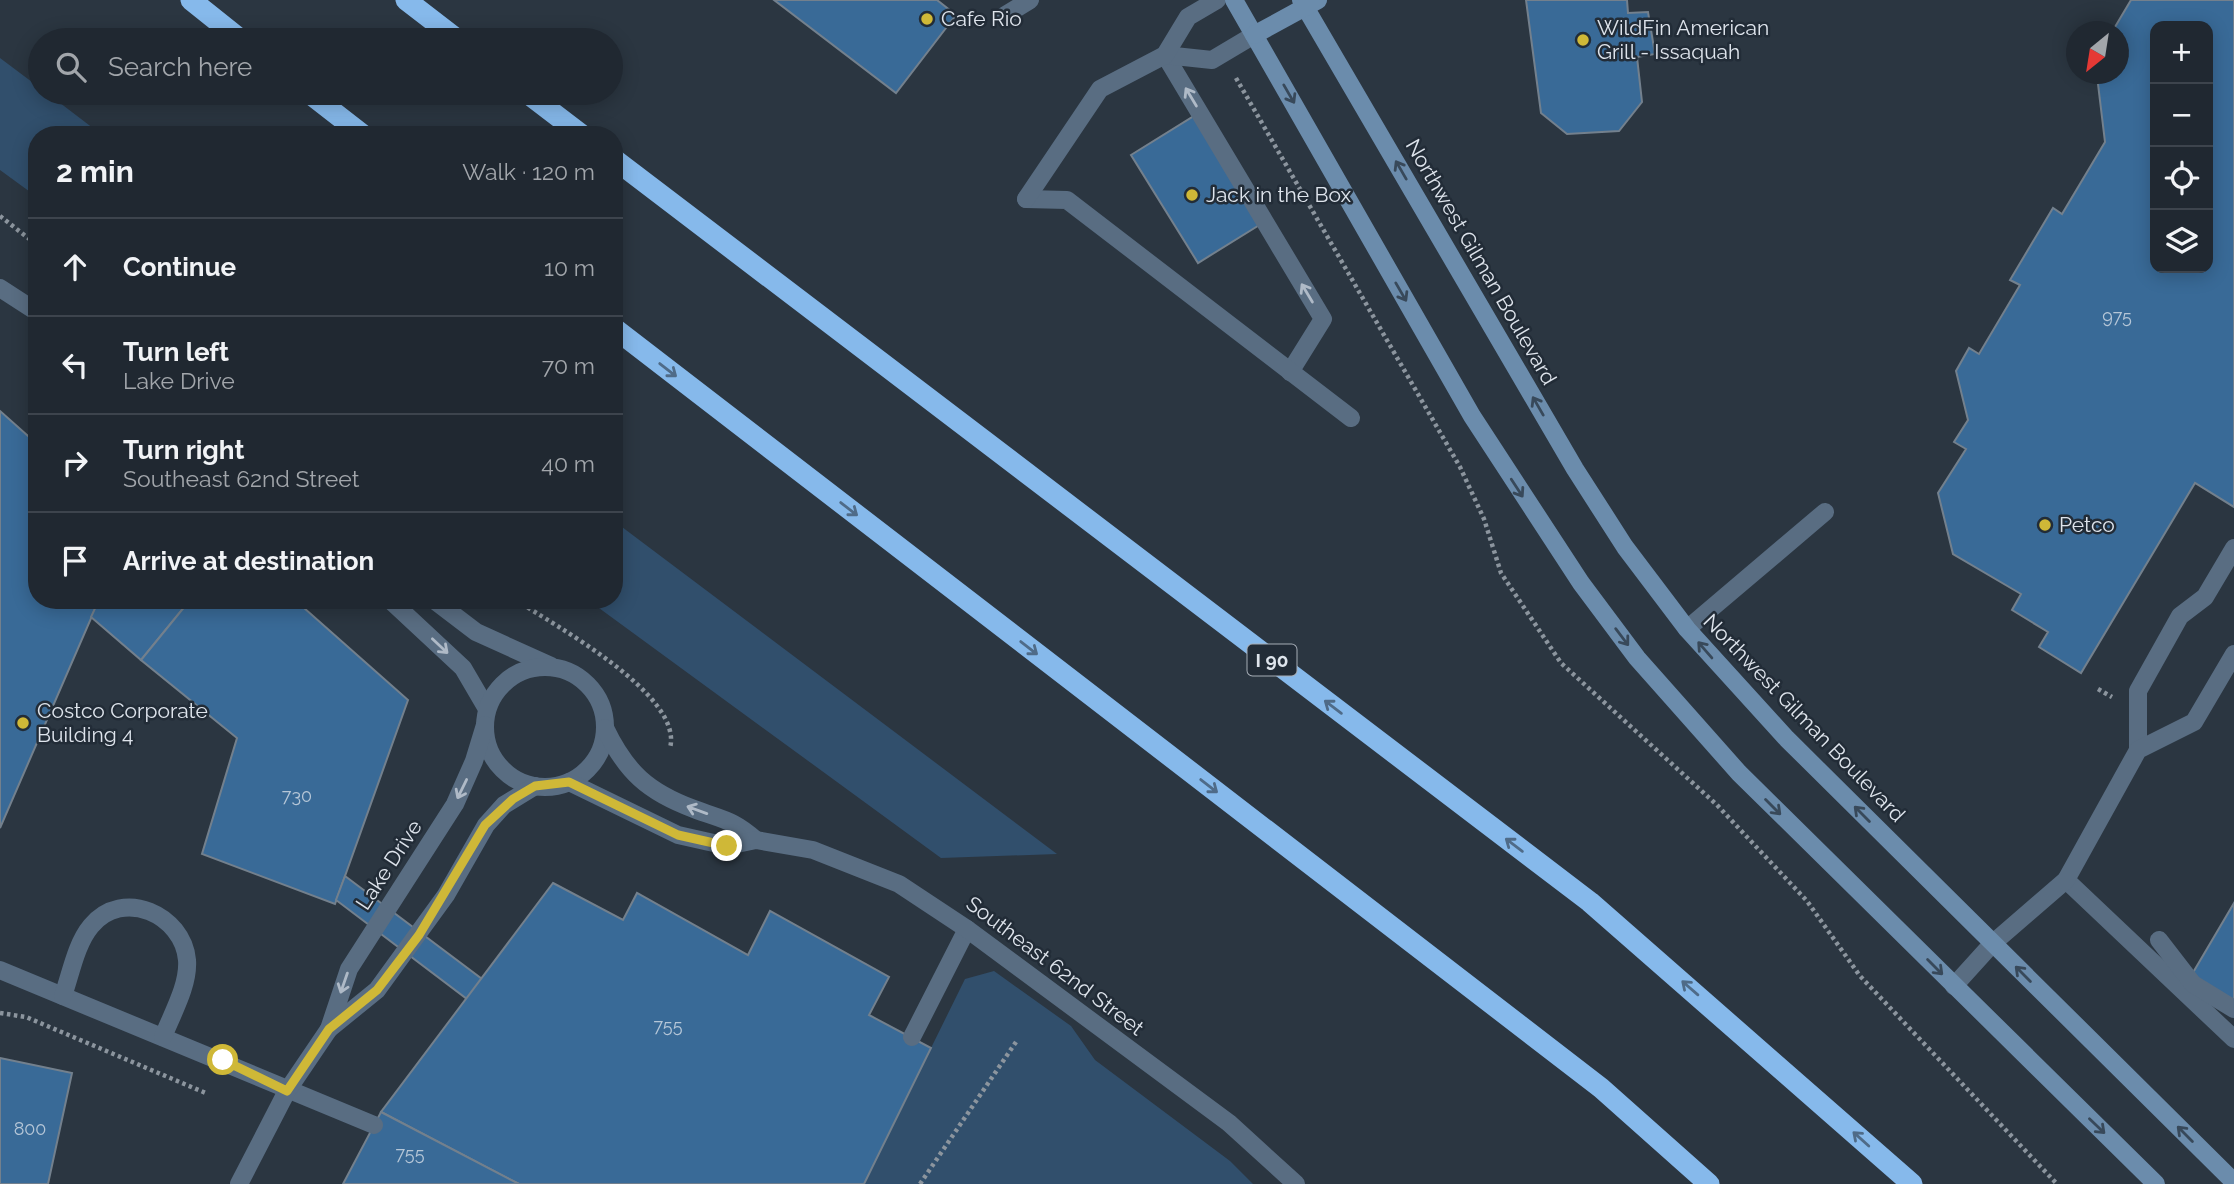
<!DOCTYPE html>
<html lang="en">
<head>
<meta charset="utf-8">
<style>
	:root { --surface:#202831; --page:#283039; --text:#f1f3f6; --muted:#a2a6ab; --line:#3d444d }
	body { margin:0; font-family:Raleway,sans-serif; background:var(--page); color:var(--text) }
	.controls { position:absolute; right:21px; top:21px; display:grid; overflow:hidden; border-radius:14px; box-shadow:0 4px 18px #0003 }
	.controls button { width:63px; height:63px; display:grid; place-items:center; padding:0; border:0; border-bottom:2px solid var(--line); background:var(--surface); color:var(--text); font:35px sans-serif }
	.compass { position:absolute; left:2066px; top:21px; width:63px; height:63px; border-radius:50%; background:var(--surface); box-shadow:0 4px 18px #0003; rotate:210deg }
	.stop { position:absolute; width:21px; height:21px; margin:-16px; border:5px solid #cfb837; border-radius:50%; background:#fff }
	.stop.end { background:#cfb837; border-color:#fff; box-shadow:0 2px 7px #0008 }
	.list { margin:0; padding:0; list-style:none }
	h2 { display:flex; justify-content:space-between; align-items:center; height:91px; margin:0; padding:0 28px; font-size:30px }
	h2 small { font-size:23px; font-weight:400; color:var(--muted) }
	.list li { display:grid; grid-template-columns:46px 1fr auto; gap:21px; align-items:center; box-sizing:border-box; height:98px; padding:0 28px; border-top:2px solid var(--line) }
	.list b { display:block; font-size:26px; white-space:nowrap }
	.list p { margin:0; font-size:23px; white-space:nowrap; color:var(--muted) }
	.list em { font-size:23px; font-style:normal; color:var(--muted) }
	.icon { flex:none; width:38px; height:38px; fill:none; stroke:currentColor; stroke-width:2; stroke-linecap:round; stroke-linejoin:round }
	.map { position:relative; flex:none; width:2234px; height:1184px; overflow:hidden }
	.search { position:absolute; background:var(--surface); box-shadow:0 4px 18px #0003; left:28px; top:28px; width:595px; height:77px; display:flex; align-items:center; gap:18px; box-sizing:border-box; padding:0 24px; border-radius:38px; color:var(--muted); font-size:26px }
	.panel { position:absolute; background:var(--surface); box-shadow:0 4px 18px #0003; left:28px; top:126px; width:595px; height:483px; border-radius:28px }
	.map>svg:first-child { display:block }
	.green { fill:#314f6c }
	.building { fill:#396a97; stroke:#73808d; stroke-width:2; fill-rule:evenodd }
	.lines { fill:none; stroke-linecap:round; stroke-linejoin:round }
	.path { stroke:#8c959e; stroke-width:4.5; stroke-dasharray:3.5 3.5; stroke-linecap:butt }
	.lane { stroke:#596d82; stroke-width:18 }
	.street { stroke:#596d82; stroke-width:18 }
	.secondary { stroke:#6b8cac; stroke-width:18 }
	.highway { stroke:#86b9eb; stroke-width:21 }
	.oneway { stroke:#38495a }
	.oneway2 { stroke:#afbac7 }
	.oneway3 { stroke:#4f6b88 }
	.route { stroke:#cfb837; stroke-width:9 }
	.poi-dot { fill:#cfb837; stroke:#222c37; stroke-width:2.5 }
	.labels { text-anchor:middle; stroke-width:5; stroke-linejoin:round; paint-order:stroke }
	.number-label { font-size:18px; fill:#b5c6d7 }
	.shield { fill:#222c37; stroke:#a6adb6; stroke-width:2 }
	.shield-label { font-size:19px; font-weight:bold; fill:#dee4ec }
	.poi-label { font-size:21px; fill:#dee4ec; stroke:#222c37; text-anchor:start }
	.street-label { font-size:21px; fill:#dee4ec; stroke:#222c37 }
</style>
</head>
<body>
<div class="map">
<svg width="2234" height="1184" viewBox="0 0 2234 1184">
	<rect width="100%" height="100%" fill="#2b3641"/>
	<g class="green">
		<polygon points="0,58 40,88 40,93 47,93 102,135 37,135 37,197 0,170"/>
		<polygon points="614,521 1057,854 941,858 588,600 614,600"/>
		<polygon points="994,971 1071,1026 1095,1060 1230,1161 1253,1184 864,1184 965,979"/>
	</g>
	<g class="building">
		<polygon points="774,0 937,0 956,15 896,93"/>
		<polygon points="1526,0 1627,0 1628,13 1648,12 1655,54 1637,57 1642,102 1619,131 1567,134 1541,113"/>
		<path d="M2131,0H2234V507L2195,483L2081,673L2039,647L2048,632L2012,610L2021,594L1953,554L1938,493L1966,449L1954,442L1968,420L1956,371L1969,348L1979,354L2020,285L2010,280L2053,208L2062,214L2105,142L2098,84L2105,74H2118V51L2122,45L2118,44V32H2112ZM2155,26H2208V268H2155Z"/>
		<polygon points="1194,116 1261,224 1198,263 1131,155"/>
		<polygon points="0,411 37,444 37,600 99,600 0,828"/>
		<polygon points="99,600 190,600 141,660 91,617"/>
		<polygon points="190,600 295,600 408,700 335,904 202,854 237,738 141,660"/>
		<polygon points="345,876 482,979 467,999 336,900"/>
		<polygon points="553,883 623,920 637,893 748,955 770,911 889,977 869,1015 931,1048 864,1184 519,1184 381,1112"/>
		<polygon points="2234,903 2234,1001 2191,976"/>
		<polygon points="0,1058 72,1073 48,1184 0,1184"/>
		<polygon points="381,1112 519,1184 343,1184"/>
	</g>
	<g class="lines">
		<g class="path">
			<polyline points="1236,78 1460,467 1484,519 1501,573 1561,663 1717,805 1807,901 1860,976 2057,1184"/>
			<polyline points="0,216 37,245"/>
			<path d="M516,600C555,626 684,695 670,748"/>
			<polyline points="2098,689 2112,697"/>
			<polyline points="0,1013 26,1017 208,1094"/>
			<polyline points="920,1184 1018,1039"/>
		</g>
		<g class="lane">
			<polyline points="1004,16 1030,0"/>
			<polyline points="1165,55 1323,319 1290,372"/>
			<polyline points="1165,55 1212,60 1254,35"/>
			<polyline points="1026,199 1067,200 1351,418"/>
			<polyline points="1026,199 1100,89 1165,55 1188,17 1217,0"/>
			<polyline points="1687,629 1825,512"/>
			<polyline points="2138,750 2138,691 2180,616 2205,597 2234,548"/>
			<polyline points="2066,880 2234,1039"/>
			<polyline points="2159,940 2193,984 2234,1009"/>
			<polyline points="0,970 374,1125"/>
			<polyline points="1954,986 1992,944 2066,880 2138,750 2194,722 2234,654"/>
			<path d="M63,996C71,973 76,944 91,926C123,887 183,915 187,960C189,985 172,1014 163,1037"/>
			<polyline points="912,1037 967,929"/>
		</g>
		<g class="street">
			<polyline points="0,288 37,312"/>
			<polyline points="390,600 463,668 487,709"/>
			<polyline points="434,600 476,632 551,666"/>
			<circle cx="545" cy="727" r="60"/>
			<path d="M605,728C626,772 648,792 694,809C723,820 732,819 756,840"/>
			<polyline points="569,782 678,835 727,846 756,840 813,850 899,884 967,929 1229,1123 1296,1184"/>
			<polyline points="329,1029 377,990 446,895 486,825 504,805 535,786"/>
			<polyline points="239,1184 287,1091 329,1029 349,969 455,804 474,761 485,725"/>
		</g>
		<g class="secondary">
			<polyline points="1234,0 1472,416 1581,583 1637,658 1739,773 2156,1184"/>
			<polyline points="1301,0 1575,469 1625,547 1687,629 1787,739 2234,1182"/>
			<polyline points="1254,35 1318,0"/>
		</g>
		<g class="highway">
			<polyline points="191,0 241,40"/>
			<polyline points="406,0 458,40"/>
			<polyline points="309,93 363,135"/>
			<polyline points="527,93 582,135"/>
			<polyline points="614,159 1590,902 1912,1184"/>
			<polyline points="614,328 1601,1088 1709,1184"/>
		</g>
	</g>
	<defs><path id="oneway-shaft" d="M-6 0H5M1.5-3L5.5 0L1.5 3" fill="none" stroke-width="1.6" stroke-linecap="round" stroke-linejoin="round" transform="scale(1.75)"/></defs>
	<g class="oneway">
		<use href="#oneway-shaft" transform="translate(1289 94) rotate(60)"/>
		<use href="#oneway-shaft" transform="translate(1401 170) rotate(-120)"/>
		<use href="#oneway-shaft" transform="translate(1401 292) rotate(60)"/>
		<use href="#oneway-shaft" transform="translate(1538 406) rotate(-120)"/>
		<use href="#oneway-shaft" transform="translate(1517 488) rotate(57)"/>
		<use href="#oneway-shaft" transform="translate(1622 637) rotate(53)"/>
		<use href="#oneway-shaft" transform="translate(1705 650) rotate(-131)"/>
		<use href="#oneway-shaft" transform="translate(1773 807) rotate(45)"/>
		<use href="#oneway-shaft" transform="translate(1862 814) rotate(-135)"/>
		<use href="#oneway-shaft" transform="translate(1935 967) rotate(45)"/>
		<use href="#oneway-shaft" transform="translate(2023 974) rotate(-135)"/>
		<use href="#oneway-shaft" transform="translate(2097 1126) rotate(44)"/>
		<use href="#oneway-shaft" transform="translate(2185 1134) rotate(-135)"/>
	</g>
	<g class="oneway2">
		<use href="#oneway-shaft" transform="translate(1191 97) rotate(-121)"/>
		<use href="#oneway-shaft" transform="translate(1307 293) rotate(-121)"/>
		<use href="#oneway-shaft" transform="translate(440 646) rotate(43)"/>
		<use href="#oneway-shaft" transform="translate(462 789) rotate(116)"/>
		<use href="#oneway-shaft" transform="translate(697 810) rotate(-160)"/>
		<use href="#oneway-shaft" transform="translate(344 983) rotate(109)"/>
	</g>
	<g class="oneway3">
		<use href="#oneway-shaft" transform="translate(668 370) rotate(38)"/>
		<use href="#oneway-shaft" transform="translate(849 509) rotate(38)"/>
		<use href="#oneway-shaft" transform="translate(1029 648) rotate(38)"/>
		<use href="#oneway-shaft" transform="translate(1333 707) rotate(-143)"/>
		<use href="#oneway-shaft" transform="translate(1209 786) rotate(38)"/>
		<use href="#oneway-shaft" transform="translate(1514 845) rotate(-143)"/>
		<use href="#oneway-shaft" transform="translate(1690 988) rotate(-139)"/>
		<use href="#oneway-shaft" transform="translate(1861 1139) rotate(-138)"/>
	</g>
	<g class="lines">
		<polyline class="route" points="223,1060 287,1091 329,1029 377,990 419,935 485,825 513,799 535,786 569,782 678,835 727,846"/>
	</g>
	<g class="poi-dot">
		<circle cx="927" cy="19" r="7"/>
		<circle cx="1583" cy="40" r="7"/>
		<circle cx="1192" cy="195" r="7"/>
		<circle cx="2045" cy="525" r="7"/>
		<circle cx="23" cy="723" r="7"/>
	</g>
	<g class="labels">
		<g class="number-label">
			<text x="2117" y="323">975</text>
			<text x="297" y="802">730</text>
			<text x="668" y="1032">755</text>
			<text x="30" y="1135">800</text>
			<text x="410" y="1160">755</text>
		</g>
		<rect class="shield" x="1247.5" y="644.5" width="49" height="31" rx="5"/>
		<g class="shield-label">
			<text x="1272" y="667">I 90</text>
		</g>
		<g class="poi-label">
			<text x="941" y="26">Cafe Rio</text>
			<text x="1597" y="35">WildFin American<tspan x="1597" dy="24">Grill - Issaquah</tspan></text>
			<text x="1206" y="202">Jack in the Box</text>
			<text x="2059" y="532">Petco</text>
			<text x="37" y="718">Costco Corporate<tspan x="37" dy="24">Building 4</tspan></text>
		</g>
		<g class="street-label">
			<text transform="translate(1481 262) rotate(60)" y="7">Northwest Gilman Boulevard</text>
			<text transform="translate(1804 718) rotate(46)" y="7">Northwest Gilman Boulevard</text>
			<text transform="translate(389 865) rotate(-57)" y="7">Lake Drive</text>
			<text transform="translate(1055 966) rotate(37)" y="7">Southeast 62nd Street</text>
		</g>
	</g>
</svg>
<div class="controls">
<button>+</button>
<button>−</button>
<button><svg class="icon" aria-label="locate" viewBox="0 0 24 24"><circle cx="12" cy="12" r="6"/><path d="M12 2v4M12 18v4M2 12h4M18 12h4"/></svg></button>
<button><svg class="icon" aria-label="layers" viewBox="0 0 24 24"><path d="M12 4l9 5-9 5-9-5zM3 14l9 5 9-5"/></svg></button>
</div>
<svg class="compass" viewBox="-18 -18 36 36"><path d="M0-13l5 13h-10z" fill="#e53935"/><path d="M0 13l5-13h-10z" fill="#a2a6ab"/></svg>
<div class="stop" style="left:223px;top:1060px"></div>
<div class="stop end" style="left:727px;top:846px"></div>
<div class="search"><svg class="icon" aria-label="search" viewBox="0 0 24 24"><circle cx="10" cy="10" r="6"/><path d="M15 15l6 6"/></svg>Search here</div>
<section class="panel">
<h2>2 min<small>Walk · 120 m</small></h2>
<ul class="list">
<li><svg class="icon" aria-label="ahead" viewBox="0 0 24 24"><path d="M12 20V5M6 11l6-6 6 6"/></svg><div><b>Continue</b></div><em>10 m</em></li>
<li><svg class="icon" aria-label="left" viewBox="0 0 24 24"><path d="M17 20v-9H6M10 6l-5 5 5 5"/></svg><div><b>Turn left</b><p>Lake Drive</p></div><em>70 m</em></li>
<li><svg class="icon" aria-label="right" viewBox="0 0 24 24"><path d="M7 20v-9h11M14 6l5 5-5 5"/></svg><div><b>Turn right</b><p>Southeast 62nd Street</p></div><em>40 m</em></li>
<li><svg class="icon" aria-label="arrive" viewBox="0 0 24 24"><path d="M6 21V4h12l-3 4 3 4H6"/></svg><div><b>Arrive at destination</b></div></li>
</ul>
</section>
</div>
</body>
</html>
